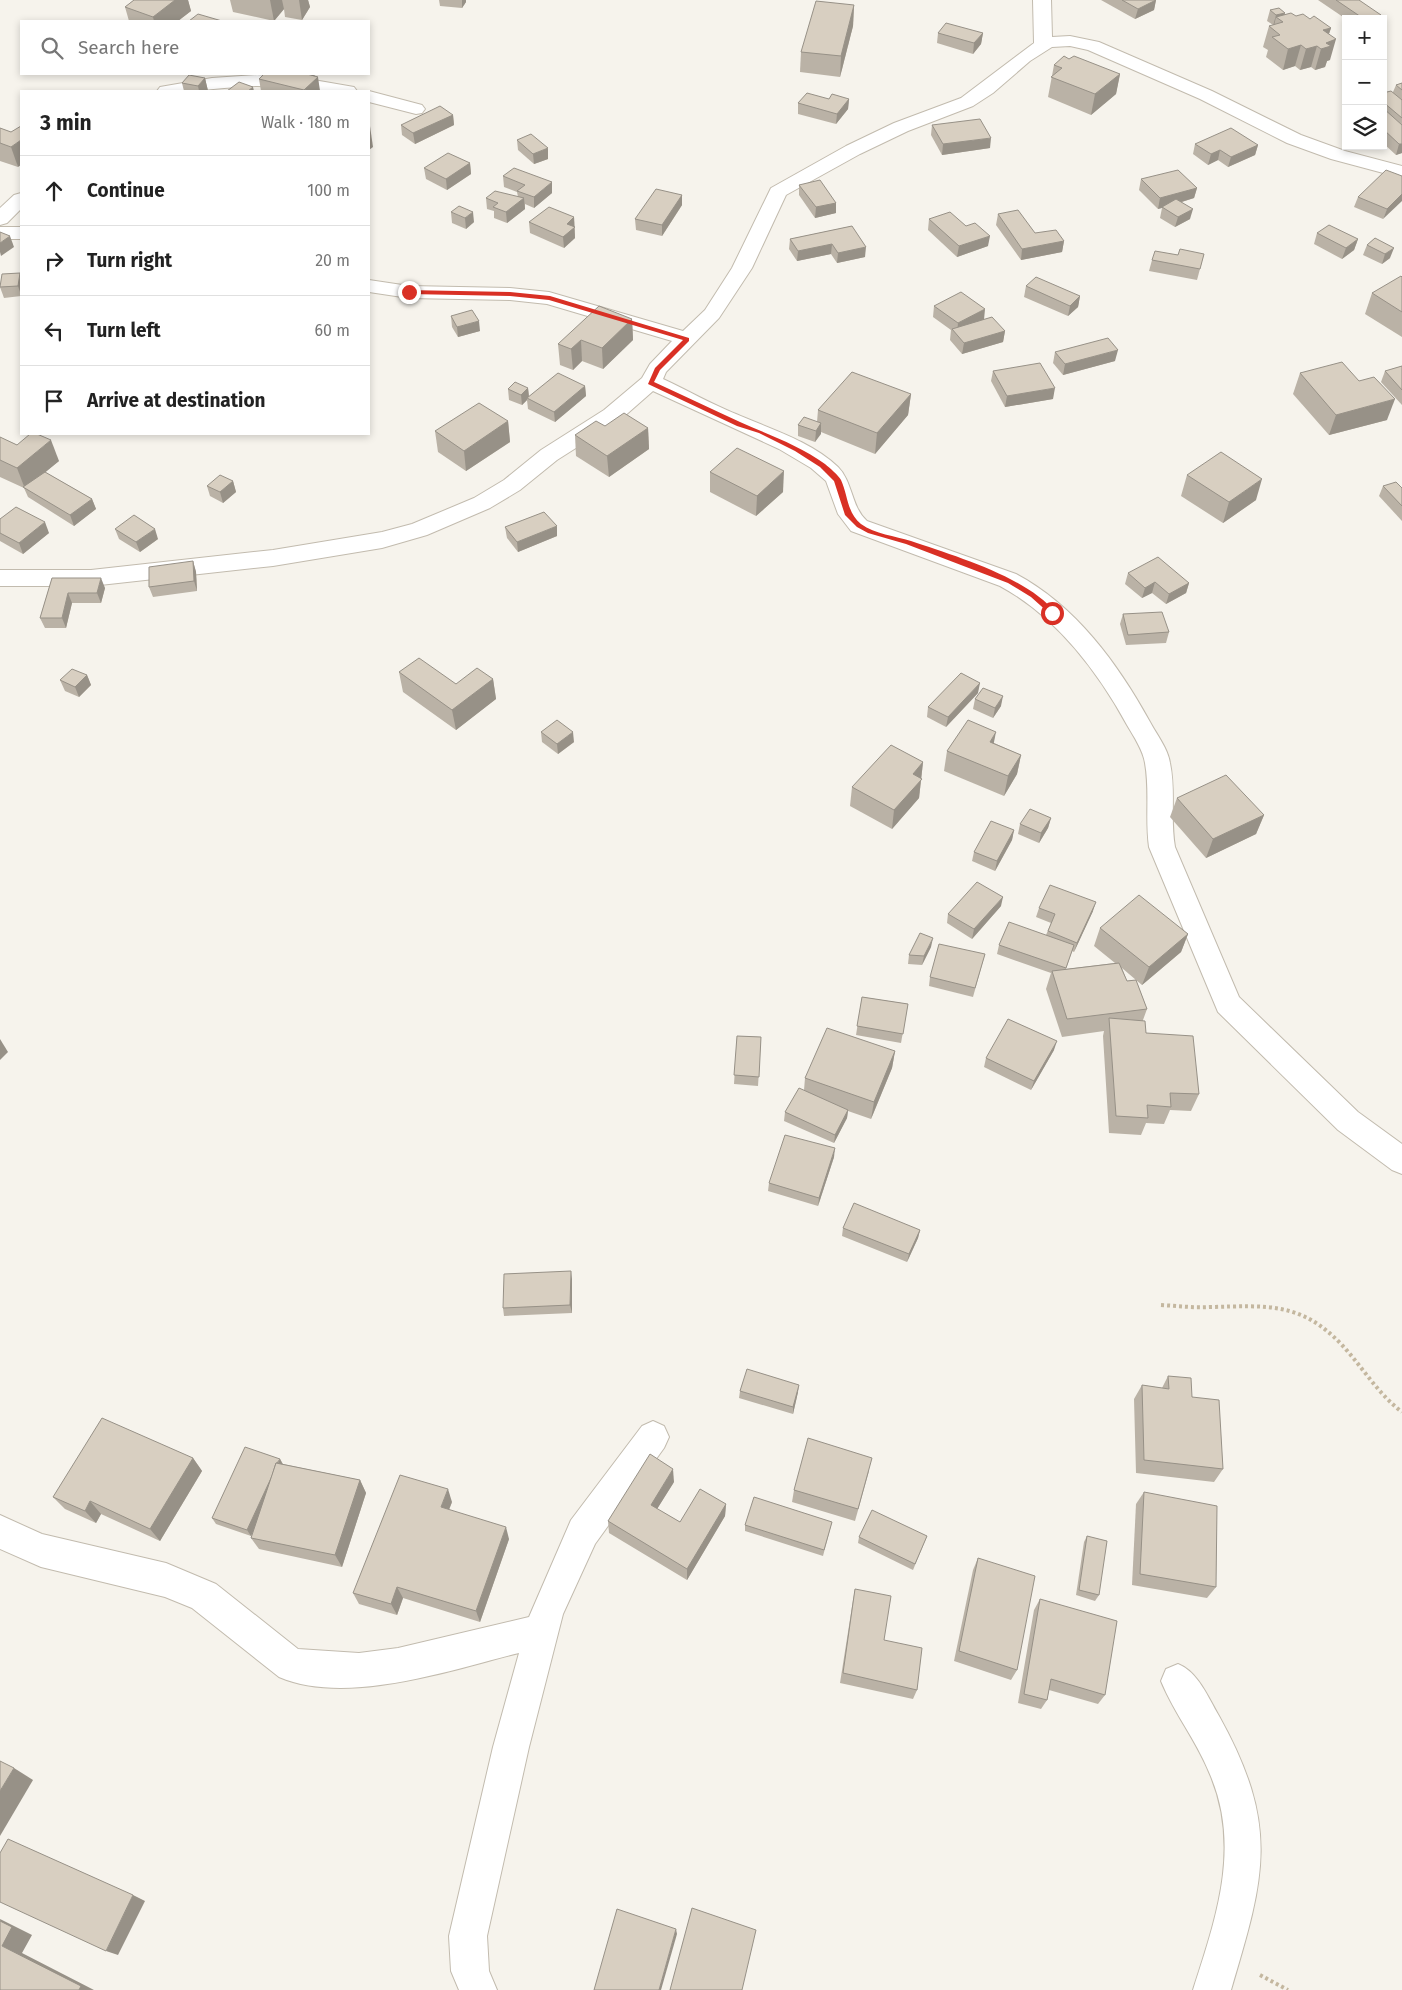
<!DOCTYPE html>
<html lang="en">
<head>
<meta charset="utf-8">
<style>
	:root { --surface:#fff; --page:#f2f2f2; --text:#222; --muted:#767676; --line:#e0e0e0 }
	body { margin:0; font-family:"Fira Sans",sans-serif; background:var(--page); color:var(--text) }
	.controls { position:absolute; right:15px; top:15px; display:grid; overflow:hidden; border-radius:0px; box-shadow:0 2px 8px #0003 }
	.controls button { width:45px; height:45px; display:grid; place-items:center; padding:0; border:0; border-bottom:1px solid var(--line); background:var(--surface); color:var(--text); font:25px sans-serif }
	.stop { position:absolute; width:15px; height:15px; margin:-11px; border:4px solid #d93025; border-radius:50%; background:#fff }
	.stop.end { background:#d93025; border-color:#fff; box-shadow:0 1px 5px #0008 }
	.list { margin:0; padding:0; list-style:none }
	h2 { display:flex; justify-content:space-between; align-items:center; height:65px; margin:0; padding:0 20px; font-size:21px }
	h2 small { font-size:16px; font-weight:400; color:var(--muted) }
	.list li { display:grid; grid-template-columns:32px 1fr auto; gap:15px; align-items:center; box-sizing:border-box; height:70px; padding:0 20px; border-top:1px solid var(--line) }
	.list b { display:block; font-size:19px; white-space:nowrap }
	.list em { font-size:16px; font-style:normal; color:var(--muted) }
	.icon { flex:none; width:28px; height:28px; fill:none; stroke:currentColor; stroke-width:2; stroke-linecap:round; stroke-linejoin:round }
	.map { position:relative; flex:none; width:1402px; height:1990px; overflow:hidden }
	.search { position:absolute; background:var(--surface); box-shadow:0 2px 8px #0003; left:20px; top:20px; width:350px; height:55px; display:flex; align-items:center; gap:12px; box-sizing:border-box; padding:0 18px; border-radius:0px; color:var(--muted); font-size:19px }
	.panel { position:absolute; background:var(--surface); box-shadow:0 2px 8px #0003; left:20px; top:90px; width:350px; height:345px; border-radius:0px }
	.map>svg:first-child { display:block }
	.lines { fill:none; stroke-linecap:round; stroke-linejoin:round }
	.street-casing { stroke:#c2bbae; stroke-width:2 }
	.path { stroke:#c4b79f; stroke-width:4; stroke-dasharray:3 3; stroke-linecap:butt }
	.street { fill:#fff; fill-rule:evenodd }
	.wall { fill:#bab2a6; fill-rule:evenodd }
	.shaded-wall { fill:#979187 }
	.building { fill:#d8cfc1; stroke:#979187 }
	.route { fill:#d93025 }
</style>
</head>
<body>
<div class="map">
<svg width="1402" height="1990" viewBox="0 0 1402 1990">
	<rect width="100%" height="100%" fill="#f6f3ec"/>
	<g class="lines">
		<g class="street-casing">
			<g id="street">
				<path d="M1033,0H1051L1052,37L1070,36L1099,42L1212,91L1301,135L1345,151L1402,166V178L1331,159L1287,143L1200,99L1088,50L1070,46L1052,47L1030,61L993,93L973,106L908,131L860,154L786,195L752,268L719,318L666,372L663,379C687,390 711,404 736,414C770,429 811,441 838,467C853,482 851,507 867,521L1016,574C1076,606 1118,664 1150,722C1157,735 1168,749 1170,763C1176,791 1170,819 1175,847L1239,997L1358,1112L1402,1144V1174L1392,1170L1338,1130L1218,1012L1149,847C1145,819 1150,791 1145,763C1143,750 1134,737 1127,725C1097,670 1055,616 1000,586L851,531L838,514L826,481L811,468L779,449L653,391L620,420L557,460L520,490L490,508L427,535L382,548L273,566L91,586H0V570H91L273,550L382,532L412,524L474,498L504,480L541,450L604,410L642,378L650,364L672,341L547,304L510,300L409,298L369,292V280L409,286L510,288L549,292L683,331L705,310L732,268L771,188L846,146L894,123L961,98L1034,43Z"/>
				<path d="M257,75L302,78L354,87L357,91C324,93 291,86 257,86C224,87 190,93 157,91L160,87L212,78Z"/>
				<polygon points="366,91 369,91 422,105 425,109 422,113 416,114 369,102 369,91"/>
				<polygon points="21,193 21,209 7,223 0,225 0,208 14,195"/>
				<rect x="0" y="227" width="21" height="12"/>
				<path d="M653,1421L664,1426L669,1437L664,1448L595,1544L563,1614L529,1747L487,1936L489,1971L497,1990H459L451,1971L449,1936L493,1747L519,1653C450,1670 347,1706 279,1677L192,1608L165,1597L41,1567L0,1549V1515L42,1534L166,1563L216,1584L298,1649L359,1653L398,1648L529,1617L571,1520L642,1426Z"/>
				<path d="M1178,1664C1198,1672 1208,1697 1219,1716C1280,1826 1265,1876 1231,1990H1193C1216,1918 1242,1846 1209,1772C1196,1740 1174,1713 1161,1681L1166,1669Z"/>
			</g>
		</g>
		<g class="path">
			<path d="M1161,1305C1178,1306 1194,1308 1211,1307C1265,1306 1300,1301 1341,1344C1362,1366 1377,1393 1402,1412"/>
			<polyline points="1260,1975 1288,1990"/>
		</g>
		<use href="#street" class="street"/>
	</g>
	<g class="wall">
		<polygon points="134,0 188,0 191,11 178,21 129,21 125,7"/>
		<polygon points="230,0 308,0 310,7 302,20 285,17 284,9 274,21 233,12"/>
		<polygon points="439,0 466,0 466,2 462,8 440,6"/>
		<polygon points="1101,0 1156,0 1154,10 1135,19"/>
		<polygon points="1318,0 1359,0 1380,19 1346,19"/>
		<polygon points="854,5 853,26 840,77 800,72 801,52"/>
		<polygon points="1270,10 1285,14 1310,19 1331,28 1329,34 1330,60 1327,61 1325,67 1315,70 1311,67 1300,70 1295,66 1283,70 1266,57 1268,50 1263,47 1269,26 1273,25 1267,21"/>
		<polygon points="938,33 983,33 981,44 973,54 937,43"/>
		<polygon points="1069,59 1120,74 1116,94 1091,115 1048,97 1054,65"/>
		<polygon points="264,74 314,74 320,91 261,91 259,79"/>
		<polygon points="205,78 208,91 184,91 182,83"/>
		<polygon points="1402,83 1402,153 1396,155 1383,143 1383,93 1393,92 1396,85"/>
		<polygon points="829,99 849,99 848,109 836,124 798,114 798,103"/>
		<polygon points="453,115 454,125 415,144 402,135 401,125"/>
		<polygon points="932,125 990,148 942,155 931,135"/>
		<polygon points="0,128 11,132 18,167 0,161"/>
		<polygon points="517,140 548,159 534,164 518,150"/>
		<polygon points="1195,144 1258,145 1255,155 1228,167 1218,160 1208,165 1193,154"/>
		<polygon points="470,163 471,174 447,190 426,179 424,168"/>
		<polygon points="503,176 552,193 534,208 525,204 525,209 507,223 494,218 494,211 487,209 486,198 518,197 517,192 504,187"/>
		<polygon points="1402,176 1383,219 1354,207 1358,197"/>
		<polygon points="1141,179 1197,188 1194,198 1182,202 1190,219 1175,227 1160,218 1162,208 1158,209 1139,190"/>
		<polygon points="799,185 836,203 836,213 815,218 799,195"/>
		<polygon points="682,195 682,205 662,236 636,230 635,219"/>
		<polygon points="451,212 474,222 466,229 452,223"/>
		<polygon points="998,214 1035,233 1064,241 1062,252 1021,260 996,225"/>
		<polygon points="574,217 575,238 564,248 530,233 529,222"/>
		<polygon points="929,219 966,226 988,246 957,257 928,230"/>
		<polygon points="852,226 865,257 837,263 831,254 797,261 789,249 790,239"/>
		<polygon points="1317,233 1358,239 1354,250 1342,259 1314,244"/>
		<polygon points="1375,238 1390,258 1382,264 1363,255 1367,245"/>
		<polygon points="1204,254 1197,280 1149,271 1152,260 1178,255"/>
		<polygon points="20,273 21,277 21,296 4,298 0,287"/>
		<polygon points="1402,277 1402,337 1365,314 1372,293"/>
		<polygon points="1026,286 1080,296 1078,307 1068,316 1024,297"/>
		<polygon points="934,306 984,320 1005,331 1003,342 962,354 950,340 951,330 933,317"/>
		<polygon points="451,316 480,331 458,337 452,327"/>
		<polygon points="632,319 633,340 603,369 582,361 573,370 560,365 558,344"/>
		<polygon points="1055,352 1115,361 1063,375 1053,363"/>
		<polygon points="1402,366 1402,405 1381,382 1385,371"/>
		<polygon points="993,371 1053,399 1005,407 991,381"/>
		<polygon points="1300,373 1387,420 1329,435 1293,394"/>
		<polygon points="585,386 586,396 555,422 528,409 527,400 522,405 509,400 508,389 528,388 529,396"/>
		<polygon points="911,394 908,415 875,454 821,432 815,442 798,436 798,425 817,422 818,410"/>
		<polygon points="508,421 510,442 466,471 438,452 435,431"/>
		<polygon points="605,426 648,428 649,449 609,477 576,456 575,435"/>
		<polygon points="0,437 17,445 59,461 45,472 92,499 96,509 74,526 28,497 24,488 0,477"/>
		<polygon points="710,472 783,492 756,516 710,492"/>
		<polygon points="1187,475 1256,500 1223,523 1181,496"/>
		<polygon points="233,481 236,492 223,503 210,496 207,486"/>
		<polygon points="1383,486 1402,488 1402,521 1379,496"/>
		<polygon points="0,519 49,533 23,554 0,541"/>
		<polygon points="505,527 557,536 518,552 507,538"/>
		<polygon points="115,529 158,539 140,552 119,539"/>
		<polygon points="193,561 196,572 197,591 153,597 149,587"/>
		<polygon points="1128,573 1189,583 1186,593 1166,604 1152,593 1142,598 1125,584"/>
		<polygon points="52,578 105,588 101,603 72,603 66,628 45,628 40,618"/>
		<polygon points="1123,614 1169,632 1166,643 1126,645 1120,624"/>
		<polygon points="399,672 456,684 493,679 496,699 456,730 403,692"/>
		<polygon points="87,675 91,685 79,697 65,691 60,680"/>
		<polygon points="978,693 946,727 927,717 928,707"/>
		<polygon points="975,699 1001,706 993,718 973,709"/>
		<polygon points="541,732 574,742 558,754 542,742"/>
		<polygon points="994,743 1021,755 1017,774 1004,796 944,771 947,751"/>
		<polygon points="923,762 919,798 892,829 850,806 852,787"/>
		<polygon points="1177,798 1264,815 1256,834 1206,858 1170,817"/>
		<polygon points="1051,818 1048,828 1039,843 1018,834 1020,824"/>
		<polygon points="1014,830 1012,840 995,871 972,861 974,852"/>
		<polygon points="1001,906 972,939 947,923 948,914"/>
		<path d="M1039,908L1093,911L1074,952L1072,951L1066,969L1115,963L1094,946L1100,928L1188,934L1181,952L1142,985L1136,980L1147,1009L1143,1020L1146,1033L1199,1094L1191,1111L1170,1110L1164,1124L1146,1123L1141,1135L1109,1133L1103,1036L1104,1031L1062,1037L1046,989L1051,973L997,954L999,945L1046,935L1051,923L1036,917ZM1122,968L1136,980L1127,981Z"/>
		<polygon points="931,947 922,965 908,964 909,955"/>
		<polygon points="985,954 973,997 929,986 930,977"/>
		<polygon points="862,997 908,1004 901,1043 856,1035"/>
		<polygon points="737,1036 761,1037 758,1086 734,1084"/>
		<polygon points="1054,1050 1031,1090 984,1067 986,1058"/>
		<polygon points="895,1051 892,1068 871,1119 848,1111 847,1118 834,1143 784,1121 785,1112 804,1090 805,1078"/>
		<polygon points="834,1157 818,1206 768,1191 769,1183"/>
		<polygon points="843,1228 920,1230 918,1238 907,1262 842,1236"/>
		<polygon points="572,1279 572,1313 504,1316 503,1308"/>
		<polygon points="1168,1376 1192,1397 1223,1469 1214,1482 1136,1473 1134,1399 1142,1385 1162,1388"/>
		<polygon points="740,1391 798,1392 793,1414 739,1398"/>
		<polygon points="193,1458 202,1471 160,1541 101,1514 96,1523 65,1509 53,1497"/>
		<polygon points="280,1459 283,1464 360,1480 366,1493 342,1567 259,1549 251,1538 252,1533 251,1536 216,1524 212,1518"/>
		<polygon points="869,1471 855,1521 792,1502 794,1490"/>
		<polygon points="674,1482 657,1509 680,1522 726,1504 725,1516 687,1580 609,1533 608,1521"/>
		<polygon points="1144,1492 1216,1587 1207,1598 1132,1585 1136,1504"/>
		<polygon points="452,1502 449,1510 509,1539 480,1622 403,1598 397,1615 359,1604 353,1593"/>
		<polygon points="832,1522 823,1556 745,1531 745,1525"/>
		<polygon points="927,1536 913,1570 858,1543 859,1537"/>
		<polygon points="1087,1536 1099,1595 1095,1601 1076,1595 1084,1542"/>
		<polygon points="978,1558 1017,1670 1011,1680 954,1661 973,1570"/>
		<polygon points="855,1589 884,1640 917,1690 913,1699 840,1683 853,1600"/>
		<polygon points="1040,1599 1105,1695 1098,1704 1049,1690 1047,1700 1041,1709 1018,1703 1034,1610"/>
	</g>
	<g class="shaded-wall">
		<polygon points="175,0 188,0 191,11 178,21 154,21 153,17"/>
		<polygon points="270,0 282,0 284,9 274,21"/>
		<polygon points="299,0 308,0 310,7 302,20"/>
		<polygon points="462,0 466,0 466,2 462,8"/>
		<polygon points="1156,0 1154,10 1135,19 1138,9"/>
		<polygon points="854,5 853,26 840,77 841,56"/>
		<polygon points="1285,13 1283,22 1276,17 1274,26 1273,26 1276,15"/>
		<polygon points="1381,15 1380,19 1371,19"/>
		<polygon points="1331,28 1326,42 1336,39 1330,60 1327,61 1325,67 1315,70 1321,49 1323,30"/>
		<polygon points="983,33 981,44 973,54 974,43"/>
		<polygon points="1301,45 1295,66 1283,70 1288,49"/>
		<polygon points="1317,46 1311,67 1300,70 1306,49"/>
		<polygon points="308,74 314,74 315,80 318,77 320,91 305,91"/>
		<polygon points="1120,74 1116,94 1091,115 1095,94"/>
		<polygon points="205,78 208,91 199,91 198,86"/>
		<polygon points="253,87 254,91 248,91"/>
		<polygon points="849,99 848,109 836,124 837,114"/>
		<polygon points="453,115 454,125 415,144 413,133"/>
		<polygon points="370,126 373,147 369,150 369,127"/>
		<polygon points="991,138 990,148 942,155 943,144"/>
		<polygon points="21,140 21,165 18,167 11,147"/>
		<polygon points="1399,144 1402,144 1402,153 1396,155"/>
		<polygon points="1258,145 1255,155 1228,167 1231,157"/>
		<polygon points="548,148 548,159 534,164 533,154"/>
		<polygon points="1220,150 1218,160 1208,165 1211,154"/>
		<polygon points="470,163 471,174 447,190 446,179"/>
		<polygon points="552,182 552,193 534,208 534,197"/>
		<polygon points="1197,188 1194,198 1158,209 1160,198"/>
		<polygon points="1402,194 1402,201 1383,219 1387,209"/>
		<polygon points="682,195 682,205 662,236 662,225"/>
		<polygon points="524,198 525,209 507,223 506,212"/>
		<polygon points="836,203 836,213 815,218 816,207"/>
		<polygon points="1193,209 1190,219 1175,227 1178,217"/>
		<polygon points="473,212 474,222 466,229 465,218"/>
		<polygon points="574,217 575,238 564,248 563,237 567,224"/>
		<polygon points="10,236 14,247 1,256 0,252 0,243"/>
		<polygon points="990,236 988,246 957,257 959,246"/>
		<polygon points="1358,239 1354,250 1342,259 1346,248"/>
		<polygon points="1064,241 1062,252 1021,260 1022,249"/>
		<polygon points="832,244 831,254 797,261 798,251"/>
		<polygon points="866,247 865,257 837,263 838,253"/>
		<polygon points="1394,248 1390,258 1382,264 1385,254"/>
		<polygon points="20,273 21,277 21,295 18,286"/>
		<polygon points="1080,296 1078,307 1068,316 1070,306"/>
		<polygon points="985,309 984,320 957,334 958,323"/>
		<polygon points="632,319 633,340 603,369 602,348"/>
		<polygon points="479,321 480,331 458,337 457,327"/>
		<polygon points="1005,331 1003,342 962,354 964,343"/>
		<polygon points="581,340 582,361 573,370 571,349"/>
		<polygon points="1118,350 1115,361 1063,375 1065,364"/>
		<polygon points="585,386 586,396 555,422 554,412"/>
		<polygon points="528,388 529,398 527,398 527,400 522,405 521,395"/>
		<polygon points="1055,388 1053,399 1005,407 1007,396"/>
		<polygon points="911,394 908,415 875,454 877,433"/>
		<polygon points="1395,399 1387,420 1329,435 1336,415"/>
		<polygon points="508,421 510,442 466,471 464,451"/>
		<polygon points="821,423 821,434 815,442 816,431"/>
		<polygon points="648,428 649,449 609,477 607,456"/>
		<polygon points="51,440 59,461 25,489 17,468"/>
		<polygon points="784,471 783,492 756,516 757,496"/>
		<polygon points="1262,479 1256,500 1223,523 1229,502"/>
		<polygon points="233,481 236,492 223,503 220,492"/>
		<polygon points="92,499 96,509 74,526 70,515"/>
		<polygon points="45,522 49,533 23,554 19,543"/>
		<polygon points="557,526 557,536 518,552 517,542"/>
		<polygon points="155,529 158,539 140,552 136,542"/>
		<polygon points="193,561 196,572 197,591 194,581"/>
		<polygon points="101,578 105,588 101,603 97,593"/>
		<polygon points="1155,582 1152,593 1142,598 1145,588"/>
		<polygon points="1189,583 1186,593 1166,604 1169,594"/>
		<polygon points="68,593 72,603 66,628 62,618"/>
		<polygon points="87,675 91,685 79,697 75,687"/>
		<polygon points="493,679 496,699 456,730 452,710"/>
		<polygon points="980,683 978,693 946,727 948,717"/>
		<polygon points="1003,696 1001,706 993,718 995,708"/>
		<polygon points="573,732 574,742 558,754 557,744"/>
		<polygon points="996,732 992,752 990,742"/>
		<polygon points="1021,755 1017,774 1004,796 1008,776"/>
		<polygon points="923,762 919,798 892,829 894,810 913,774"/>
		<polygon points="1264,815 1256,834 1206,858 1213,839"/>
		<polygon points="1051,818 1048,828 1039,843 1041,833"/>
		<polygon points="1014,830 1012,840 995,871 997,861"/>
		<polygon points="1003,897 1001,906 972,939 974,929"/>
		<polygon points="1096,902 1093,911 1074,952 1077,943"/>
		<polygon points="1188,934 1181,952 1142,985 1149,967"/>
		<polygon points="933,938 931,947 922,965 924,956"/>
		<polygon points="0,1039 8,1052 0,1060"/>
		<polygon points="1057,1041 1054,1050 1031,1090 1034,1081"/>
		<polygon points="895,1051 892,1068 871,1119 874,1102"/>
		<polygon points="848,1110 847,1118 834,1143 835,1135"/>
		<polygon points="835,1148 834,1157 818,1206 819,1198"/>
		<polygon points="920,1230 918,1238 907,1262 909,1254"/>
		<polygon points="571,1271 572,1279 572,1313 570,1305"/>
		<polygon points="799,1385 798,1392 793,1414 793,1407"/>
		<polygon points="193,1458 202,1471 160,1541 150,1529"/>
		<polygon points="280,1459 283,1465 251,1536 247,1530"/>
		<polygon points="673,1469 674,1482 652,1517 651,1505"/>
		<polygon points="360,1480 366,1493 342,1567 335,1555"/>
		<polygon points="448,1489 452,1502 445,1519 441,1507"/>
		<polygon points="90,1501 101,1514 96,1523 85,1511"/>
		<polygon points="726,1504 725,1516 687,1580 687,1569"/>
		<polygon points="506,1527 509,1539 480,1622 476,1611"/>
		<polygon points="397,1587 403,1598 397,1615 391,1604"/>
		<polygon points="14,1768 33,1780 0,1836 0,1791"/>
		<polygon points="133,1895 145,1901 118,1955 106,1951"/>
		<polygon points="0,1919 32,1935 22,1953 94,1990 79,1990 2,1946"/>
		<polygon points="676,1929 677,1934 661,1990 659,1990"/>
	</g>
	<g class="building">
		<polygon points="134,0 175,0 153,17 125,7"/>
		<polygon points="1122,0 1156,0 1138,9"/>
		<polygon points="1336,0 1359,0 1381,15 1371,19 1364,19"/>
		<polygon points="816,1 854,5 841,56 801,52"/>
		<polygon points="1279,8 1285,13 1276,15 1270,10"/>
		<polygon points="1291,13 1296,16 1303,14 1310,19 1314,16 1331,28 1323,30 1336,39 1326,43 1331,46 1321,49 1317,46 1306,49 1301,45 1288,49 1272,37 1280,35 1269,26 1283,22 1276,17"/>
		<polygon points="198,14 222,21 189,21"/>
		<polygon points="946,23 983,33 974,43 938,33"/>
		<polygon points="1064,56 1069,59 1074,56 1120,74 1095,94 1051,77 1062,68 1054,65"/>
		<polygon points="264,74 308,74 307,74 318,77 304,90 259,79"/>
		<polygon points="189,75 205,78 198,86 182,83"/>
		<polygon points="239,82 253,87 248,91 227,91"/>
		<polygon points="1402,83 1402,90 1396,85"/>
		<polygon points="1391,91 1402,100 1402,118 1383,102 1383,93"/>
		<polygon points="807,93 829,99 832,94 849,99 837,114 798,103"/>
		<polygon points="440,106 453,115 413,133 401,125"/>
		<polygon points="1383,108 1402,125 1402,144 1399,144 1383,129"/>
		<polygon points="980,119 991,138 943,144 932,125"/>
		<polygon points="21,126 21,140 11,147 0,143 0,128 11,132"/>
		<polygon points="1231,128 1258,145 1231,157 1220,150 1211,154 1195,144"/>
		<polygon points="531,134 548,148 533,154 517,140"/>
		<polygon points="448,153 470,163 446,179 424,168"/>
		<polygon points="514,168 552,182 534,197 517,191 525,185 503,176"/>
		<polygon points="1178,170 1197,188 1160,198 1141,179"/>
		<polygon points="1386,170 1402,176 1402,194 1387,209 1358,197"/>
		<polygon points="820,180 836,203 816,207 799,185"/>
		<polygon points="656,189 682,195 662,225 635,219"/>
		<polygon points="495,191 524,198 506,212 493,207 498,203 486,198"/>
		<polygon points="1176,199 1193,209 1178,217 1162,207"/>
		<polygon points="459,206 473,212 465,218 451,212"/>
		<polygon points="549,207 574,217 567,224 575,227 563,237 529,222"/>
		<polygon points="1018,210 1035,233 1056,230 1064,241 1022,249 998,214"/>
		<polygon points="950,212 966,226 975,223 990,236 959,246 929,219"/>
		<polygon points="1329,225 1358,239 1346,248 1317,233"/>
		<polygon points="852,226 866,247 838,253 832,244 798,251 790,239"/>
		<polygon points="0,232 10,236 0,243"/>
		<polygon points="1375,238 1394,248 1385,254 1367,245"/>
		<polygon points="1180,249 1204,254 1200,269 1152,260 1155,251 1178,255"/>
		<polygon points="20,273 18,286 0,287 2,274"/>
		<polygon points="1401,276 1402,277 1402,312 1372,293"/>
		<polygon points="1036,277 1080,296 1070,306 1026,286"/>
		<polygon points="961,292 985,309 958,323 934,306"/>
		<polygon points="599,306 632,319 602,348 581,340 571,349 558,344"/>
		<polygon points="472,310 479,321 457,327 451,316"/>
		<polygon points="992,317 1005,331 964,343 952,329"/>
		<polygon points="1108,338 1118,350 1065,364 1055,352"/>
		<polygon points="1342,362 1359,381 1374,377 1395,399 1336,415 1300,373"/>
		<polygon points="1040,363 1055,388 1007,396 993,371"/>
		<polygon points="1402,366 1402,390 1385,371"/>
		<polygon points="852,372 911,394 877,433 818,410"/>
		<polygon points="558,373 585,386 554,412 527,398"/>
		<polygon points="515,382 528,388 521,395 508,389"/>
		<polygon points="479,403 508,421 464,451 435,431"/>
		<polygon points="624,413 648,428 607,456 575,435 596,421 605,426"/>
		<polygon points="804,417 821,423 816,431 798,425"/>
		<polygon points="30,434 37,434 51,440 17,468 0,460 0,437 17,445"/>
		<polygon points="737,448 784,471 757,496 710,472"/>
		<polygon points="1221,452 1262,479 1229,502 1187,475"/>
		<polygon points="45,472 92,499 70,515 23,487"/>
		<polygon points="220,475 233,481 220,492 207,486"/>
		<polygon points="1396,482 1402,488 1402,506 1383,486"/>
		<polygon points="16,507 45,522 19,543 0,533 0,519"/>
		<polygon points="544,512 557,526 517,542 505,527"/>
		<polygon points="134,515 155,529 136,542 115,529"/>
		<polygon points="1158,557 1189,583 1169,594 1155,582 1145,588 1128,573"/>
		<polygon points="193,561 194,581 149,587 149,567"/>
		<polygon points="52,578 101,578 97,593 68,593 62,618 40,618"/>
		<polygon points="1162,612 1169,632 1128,635 1123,614"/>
		<polygon points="419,658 456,684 477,668 493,679 452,710 399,672"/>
		<polygon points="72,669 87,675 75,687 60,680"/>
		<polygon points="961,673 980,683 948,717 928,707"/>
		<polygon points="983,688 1003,696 995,708 975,699"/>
		<polygon points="557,720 573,732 557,744 541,732"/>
		<polygon points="968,720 996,732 990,742 1021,755 1008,776 947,751"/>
		<polygon points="891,745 923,762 913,774 922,779 894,810 852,787"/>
		<polygon points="1226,775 1264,815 1213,839 1177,798"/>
		<polygon points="1030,809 1051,818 1041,833 1020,824"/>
		<polygon points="991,821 1014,830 997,861 974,852"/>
		<polygon points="977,882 1003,897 974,929 948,914"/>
		<polygon points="1050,885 1096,902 1077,943 1048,931 1055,914 1039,908"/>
		<polygon points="1139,895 1188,934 1149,967 1100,928"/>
		<polygon points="1009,922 1074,945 1066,968 999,945"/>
		<polygon points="920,933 933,938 924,956 909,955"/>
		<polygon points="939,944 985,954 975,988 930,977"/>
		<polygon points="1119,963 1127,981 1136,980 1147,1009 1067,1019 1052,971"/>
		<polygon points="862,997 908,1004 903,1034 857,1026"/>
		<polygon points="1109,1018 1145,1021 1146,1033 1193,1036 1199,1094 1170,1093 1171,1107 1147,1105 1148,1118 1116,1116"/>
		<polygon points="1008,1019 1057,1041 1034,1081 986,1058"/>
		<polygon points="827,1028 895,1051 874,1102 805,1078"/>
		<polygon points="737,1036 761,1037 759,1077 734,1075"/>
		<polygon points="799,1088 848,1110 835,1135 785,1112"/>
		<polygon points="785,1135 835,1148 819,1198 769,1183"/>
		<polygon points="854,1203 920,1230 909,1254 843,1228"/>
		<polygon points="571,1271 570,1305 503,1308 504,1274"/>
		<polygon points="747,1369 799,1385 793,1407 740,1391"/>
		<polygon points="1168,1376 1191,1378 1192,1397 1219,1400 1223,1469 1144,1460 1142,1385 1169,1389"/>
		<polygon points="102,1418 193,1458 150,1529 90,1501 85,1511 53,1497"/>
		<polygon points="808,1438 872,1458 858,1509 794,1490"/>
		<polygon points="245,1447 280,1459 277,1463 276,1463 272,1476 247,1530 212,1518"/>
		<polygon points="650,1454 673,1469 651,1505 680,1522 700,1489 726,1504 687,1569 608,1521"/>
		<polygon points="276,1463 360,1480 335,1555 251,1538"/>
		<polygon points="400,1475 448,1489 441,1507 506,1527 476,1611 397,1587 391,1604 353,1593"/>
		<polygon points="1144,1492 1217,1506 1216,1587 1140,1574"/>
		<polygon points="754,1497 832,1522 824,1550 745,1525"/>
		<polygon points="872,1510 927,1536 915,1564 859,1537"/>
		<polygon points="1087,1536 1107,1541 1099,1595 1079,1590"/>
		<polygon points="978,1558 1035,1576 1017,1670 959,1651"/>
		<polygon points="855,1589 891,1596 884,1640 922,1648 917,1690 843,1673"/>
		<polygon points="1040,1599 1117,1621 1105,1695 1051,1679 1047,1700 1024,1694"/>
		<polygon points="0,1761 14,1768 0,1791"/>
		<polygon points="8,1839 133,1895 106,1951 0,1902 0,1853"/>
		<polygon points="692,1908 756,1930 742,1990 670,1990"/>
		<polygon points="617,1909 676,1929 659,1990 594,1990"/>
		<polygon points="0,1921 12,1927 2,1946 81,1986 79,1990 0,1990"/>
	</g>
	<path class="route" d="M407,290L510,292L550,296L689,338V341L660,370L654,382C683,395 711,409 740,422C769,435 799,445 825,464C830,468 838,475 841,480C848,495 847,513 861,524C875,534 895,536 911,541C955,556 1027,577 1056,613L1050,614L1031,597L1008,583L906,544L868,533L857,527L845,515L834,481L820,467L795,451L759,433L737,426L648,384L655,368L683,340L549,300L510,296L409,294Z"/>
</svg>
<div class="controls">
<button>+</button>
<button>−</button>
<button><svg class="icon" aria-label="layers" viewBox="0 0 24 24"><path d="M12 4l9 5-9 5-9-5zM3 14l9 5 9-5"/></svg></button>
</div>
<div class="stop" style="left:1052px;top:613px"></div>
<div class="stop end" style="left:409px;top:292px"></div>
<div class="search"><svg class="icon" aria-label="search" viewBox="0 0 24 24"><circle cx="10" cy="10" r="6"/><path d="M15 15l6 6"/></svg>Search here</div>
<section class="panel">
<h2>3 min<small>Walk · 180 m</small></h2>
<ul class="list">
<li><svg class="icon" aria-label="ahead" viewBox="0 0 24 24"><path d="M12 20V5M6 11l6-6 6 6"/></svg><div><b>Continue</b></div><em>100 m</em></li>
<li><svg class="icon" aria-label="right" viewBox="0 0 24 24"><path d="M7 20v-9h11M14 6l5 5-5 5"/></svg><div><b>Turn right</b></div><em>20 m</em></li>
<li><svg class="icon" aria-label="left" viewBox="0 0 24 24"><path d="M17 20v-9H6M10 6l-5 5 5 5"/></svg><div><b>Turn left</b></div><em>60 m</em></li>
<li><svg class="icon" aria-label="arrive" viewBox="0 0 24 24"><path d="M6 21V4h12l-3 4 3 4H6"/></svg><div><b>Arrive at destination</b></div></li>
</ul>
</section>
</div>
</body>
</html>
